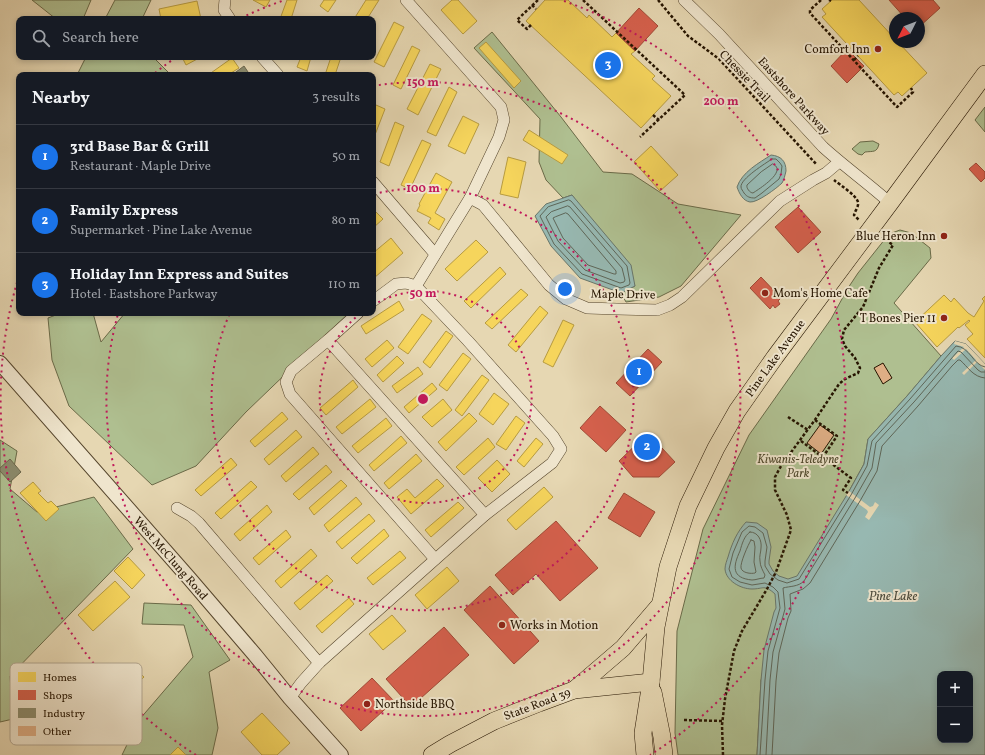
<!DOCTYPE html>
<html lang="en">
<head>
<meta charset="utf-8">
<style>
	:root { --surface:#171b24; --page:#20242c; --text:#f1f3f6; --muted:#9ea1a6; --line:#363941; --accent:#1a73e8 }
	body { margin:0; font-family:Vollkorn,serif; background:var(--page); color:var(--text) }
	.controls { position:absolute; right:12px; bottom:12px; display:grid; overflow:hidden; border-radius:8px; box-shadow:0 2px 6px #0003 }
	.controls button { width:36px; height:36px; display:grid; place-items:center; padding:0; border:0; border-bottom:1px solid var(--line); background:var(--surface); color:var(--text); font:20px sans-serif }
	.compass { position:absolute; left:889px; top:12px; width:36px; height:36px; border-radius:50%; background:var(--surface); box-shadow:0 2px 6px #0003; rotate:228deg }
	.you { position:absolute; left:565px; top:289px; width:14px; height:14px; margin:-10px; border:3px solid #fff; border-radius:50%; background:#1a73e8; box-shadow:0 0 0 6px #1a73e833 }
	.badge { display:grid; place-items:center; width:26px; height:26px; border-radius:50%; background:var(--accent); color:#fff; font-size:13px; font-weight:700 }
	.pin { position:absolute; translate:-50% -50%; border:2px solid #fff; box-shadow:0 1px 4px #0006 }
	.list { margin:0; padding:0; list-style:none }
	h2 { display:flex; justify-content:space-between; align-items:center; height:52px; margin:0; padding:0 16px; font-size:17px }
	h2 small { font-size:13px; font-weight:400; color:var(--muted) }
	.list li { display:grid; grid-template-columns:26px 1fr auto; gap:12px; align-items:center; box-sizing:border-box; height:64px; padding:0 16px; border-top:1px solid var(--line) }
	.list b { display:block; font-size:15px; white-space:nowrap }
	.list p { margin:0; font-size:13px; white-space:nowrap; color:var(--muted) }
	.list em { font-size:13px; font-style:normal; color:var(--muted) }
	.icon { flex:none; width:22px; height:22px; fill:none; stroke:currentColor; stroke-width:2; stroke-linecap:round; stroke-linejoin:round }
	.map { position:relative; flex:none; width:985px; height:755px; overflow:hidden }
	.search { position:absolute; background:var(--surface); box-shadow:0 2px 6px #0003; left:16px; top:16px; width:360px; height:44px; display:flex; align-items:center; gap:10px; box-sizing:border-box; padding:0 14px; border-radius:8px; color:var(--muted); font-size:15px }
	.panel { position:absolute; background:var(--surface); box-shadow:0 2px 6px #0003; left:16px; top:72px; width:360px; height:244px; border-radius:8px }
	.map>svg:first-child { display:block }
	.green { fill:#afbf90; stroke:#6a6a48 }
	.water { fill:#97b8b1; stroke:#69766a; fill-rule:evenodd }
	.pier { fill:#e6d7b2 }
	.homes { fill:#f6d55c; stroke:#b79b40 }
	.shops { fill:#d6604d; stroke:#a14936 }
	.industry { fill:#8c8c6e; stroke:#6d684d }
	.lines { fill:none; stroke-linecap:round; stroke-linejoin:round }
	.shore { stroke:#5e6658; stroke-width:1 }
	.building { fill:#deae85; stroke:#251400 }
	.minor-casing { stroke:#55452c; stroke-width:12 }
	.tertiary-casing { stroke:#55452c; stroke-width:16 }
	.primary-casing { stroke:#251400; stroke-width:18 }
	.path { stroke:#251400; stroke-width:2.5; stroke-dasharray:3 2; stroke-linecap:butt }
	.minor { stroke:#efe5cd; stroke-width:11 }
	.tertiary { stroke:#efe5cd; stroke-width:14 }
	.primary { stroke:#e6d7b2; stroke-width:17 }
	.ring { fill:none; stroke:#c2185b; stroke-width:2; stroke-dasharray:2 4 }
	.poi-dot { fill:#8f2418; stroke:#efe5cd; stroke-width:1.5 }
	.labels { text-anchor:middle; stroke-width:4; stroke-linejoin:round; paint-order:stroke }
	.poi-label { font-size:12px; fill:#251400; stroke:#efe5cd; text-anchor:end }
	.street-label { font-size:12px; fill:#251400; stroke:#efe5cd }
	.park-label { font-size:12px; font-style:italic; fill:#4e472b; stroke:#efe5cd }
	.water-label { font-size:13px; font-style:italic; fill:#4d4d3e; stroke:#efe5cd }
	.key { fill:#efe5cd; stroke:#b2a690; stroke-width:1 }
	.key-label { font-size:11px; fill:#251400 }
	.centre { fill:#c2185b; stroke:#efe5cd; stroke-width:2 }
	.ring-label { font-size:12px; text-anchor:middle; font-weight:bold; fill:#c2185b; stroke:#efe5cd; stroke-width:4; stroke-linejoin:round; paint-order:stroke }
</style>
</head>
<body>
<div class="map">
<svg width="985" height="755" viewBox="0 0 985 755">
	<rect width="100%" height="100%" fill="#e6d7b2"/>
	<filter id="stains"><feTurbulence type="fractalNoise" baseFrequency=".005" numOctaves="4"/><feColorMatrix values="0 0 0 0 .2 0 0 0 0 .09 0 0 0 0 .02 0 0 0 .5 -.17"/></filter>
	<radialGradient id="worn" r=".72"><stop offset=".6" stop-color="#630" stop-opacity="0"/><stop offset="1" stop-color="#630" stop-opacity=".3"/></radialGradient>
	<g class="green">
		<polygon points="32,0 91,0 83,19 56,19"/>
		<polygon points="115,0 151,0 142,19 105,19"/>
		<polygon points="492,32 561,117 603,172 632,174 678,204 741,215 681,286 659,297 626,302 621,293 635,286 572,195 563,198 546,180 539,162 540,119 474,48"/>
		<polygon points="86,57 153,57 171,75 77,75"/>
		<polygon points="985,107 985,132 975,120"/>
		<path d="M873,141L879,144C877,153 873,151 865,152L862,155L858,154L852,149L860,142Z"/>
		<polygon points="900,230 911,233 930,248 931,258 894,303 941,356 907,396 868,439 864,464 848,493 761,680 757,755 678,755 675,733 677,631 703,529 749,435 831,319 848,288 858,273 889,234"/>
		<polygon points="61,313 93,313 101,342 125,313 349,313 246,412 196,466 152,485 69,406 52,360 48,318"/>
		<polygon points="0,440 17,451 10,489 37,512 94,497 133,549 10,676 13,719 0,722"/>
		<polygon points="144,603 191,605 230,660 209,672 218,728 212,755 122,755 139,720 193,657 184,625 142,624"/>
	</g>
	<g class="water">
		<path d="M771,155C781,156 786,161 786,171C785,175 784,180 782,183C777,188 757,203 750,202C743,201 739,193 737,187C742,172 759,163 771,155Z"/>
		<polygon points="572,195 631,265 635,286 621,293 580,278 551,246 535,216 546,204"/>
		<path d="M955,341L966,344L985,364V755H757L761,680L764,650L774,612L776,608L775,594C764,584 764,589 752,589C741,589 726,581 725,569C725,565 727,560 728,557C732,543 737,532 746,522L757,523L767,530L771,547L769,561V564L773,571L779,576L788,579L797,576L848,493L864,464L868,439L907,396L941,356ZM940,674H970V740H940Z"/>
	</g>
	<g class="pier">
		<polygon points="955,341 966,344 985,364 985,370 977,362 964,375 962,373 976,360 966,349 954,360 952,358 964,347 954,344"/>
		<polygon points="849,491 870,507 873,506 875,502 879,505 869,520 865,517 868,512 867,510 846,495"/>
	</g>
	<g class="homes">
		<polygon points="253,0 270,0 266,7"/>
		<polygon points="287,0 297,0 291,19 280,19"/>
		<polygon points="324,0 336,0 328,12 320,6"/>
		<polygon points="366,0 379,0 367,19 354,19"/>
		<polygon points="452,0 458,0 477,21 463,34 441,10"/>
		<polygon points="545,0 568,0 587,18 589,15 612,37 616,33 635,51 631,54 655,76 652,79 671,96 641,128 526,21"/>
		<polygon points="832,0 859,0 895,39 895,42 898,42 927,73 902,96 898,92 894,95 822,17 826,14 822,9"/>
		<polygon points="197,1 201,19 161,19 159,9"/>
		<polygon points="394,22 404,27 384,67 374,62"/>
		<polygon points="486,42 521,81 514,88 479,48"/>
		<polygon points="412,46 420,50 401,89 393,85"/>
		<polygon points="182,57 201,57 186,65"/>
		<polygon points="301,57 311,57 307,71 297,67"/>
		<polygon points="331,57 341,57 335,75 325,75"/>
		<polygon points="232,58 239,68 231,73 232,75 208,75"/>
		<polygon points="430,64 441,69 418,115 407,109"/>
		<polygon points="449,87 457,92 436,136 427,132"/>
		<polygon points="376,105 385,109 373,140 373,112"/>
		<polygon points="463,116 479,124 465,154 448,146"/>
		<polygon points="395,122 404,126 389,166 380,162"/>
		<polygon points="529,130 568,155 562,164 523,140"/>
		<polygon points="422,140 431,144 410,189 401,185"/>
		<polygon points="651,146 678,175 660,191 634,162"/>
		<polygon points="508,157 526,162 518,198 500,194"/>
		<polygon points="436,173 452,182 435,213 445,219 439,230 428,223 431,218 417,211 420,205 419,204"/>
		<polygon points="376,212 383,219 373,228 373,215"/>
		<polygon points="391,238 403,253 374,278 373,253"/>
		<polygon points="476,240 488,252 457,281 445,269"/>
		<polygon points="500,267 506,274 471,308 464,301"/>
		<polygon points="521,289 528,295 492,329 485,323"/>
		<polygon points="944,295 951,302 954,298 968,313 974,317 984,301 982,299 985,296 985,358 967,339 973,334 965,325 970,321 969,320 959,328 958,327 937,347 915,322"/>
		<polygon points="399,301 404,310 366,334 361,326"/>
		<polygon points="540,306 548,313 516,352 508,345"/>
		<polygon points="422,314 432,321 408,354 398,347"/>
		<polygon points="563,320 574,325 553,367 543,362"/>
		<polygon points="446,331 453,336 430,368 423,362"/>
		<polygon points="387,340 394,348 372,367 365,359"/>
		<polygon points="463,353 471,359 447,391 439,385"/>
		<polygon points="397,356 404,363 383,382 377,375"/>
		<polygon points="418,367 423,374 397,393 392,386"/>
		<polygon points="482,375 489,380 462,416 455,410"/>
		<polygon points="353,380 358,387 326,415 320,408"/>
		<polygon points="432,383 437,389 409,413 404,407"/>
		<polygon points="494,393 509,404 493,425 479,414"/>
		<polygon points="370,399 376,407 342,434 336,427"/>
		<polygon points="443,399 452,410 432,427 422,417"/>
		<polygon points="282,412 288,419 255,447 250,441"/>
		<polygon points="469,413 477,421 446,451 438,442"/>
		<polygon points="516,416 525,423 506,450 496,444"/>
		<polygon points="386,418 392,426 358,453 352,446"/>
		<polygon points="296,430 302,437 269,465 264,459"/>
		<polygon points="401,436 407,443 374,471 369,465"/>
		<polygon points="488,438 495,447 464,475 456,467"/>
		<polygon points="536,438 543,444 524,467 517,461"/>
		<polygon points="313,447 319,454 286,482 281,476"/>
		<polygon points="416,454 422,461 389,489 384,483"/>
		<polygon points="231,458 237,465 201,496 195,490"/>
		<polygon points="497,460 510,474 492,492 478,478"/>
		<polygon points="326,465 332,472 299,500 293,494"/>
		<polygon points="437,479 444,486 411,514 397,497 407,489 415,498"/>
		<polygon points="341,480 347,486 314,515 309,508"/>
		<polygon points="251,481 257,487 221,519 215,513"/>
		<polygon points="33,482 41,491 38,493 48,503 51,501 59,509 46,521 20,493"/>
		<polygon points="544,487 553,497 516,530 507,520"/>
		<polygon points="356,497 362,504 329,532 324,525"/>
		<polygon points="458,502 464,508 431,537 425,530"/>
		<polygon points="267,505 272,512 240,541 234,534"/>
		<polygon points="369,514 375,521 342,549 336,542"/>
		<polygon points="384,529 389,536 357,564 351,558"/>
		<polygon points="286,530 291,537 259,565 253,558"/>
		<polygon points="311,549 317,556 281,588 275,581"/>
		<polygon points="400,551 406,558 373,585 367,578"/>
		<polygon points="128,557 145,575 132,589 114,571"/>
		<polygon points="447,567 459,581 427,609 415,595"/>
		<polygon points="327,575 333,581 300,610 294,603"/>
		<polygon points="115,581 130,597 93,631 78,615"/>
		<polygon points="349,598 354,604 322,633 316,626"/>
		<polygon points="392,615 406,631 383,650 369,634"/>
		<polygon points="131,664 144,677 125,696 111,683"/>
		<polygon points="262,713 290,743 277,755 262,755 241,732"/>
		<polygon points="178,747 186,755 170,755"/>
	</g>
	<g class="shops">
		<polygon points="889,0 933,0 940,8 919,27 919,18 905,18"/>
		<polygon points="639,8 658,26 635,51 616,33"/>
		<polygon points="847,49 864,66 847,83 831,66"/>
		<polygon points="976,163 985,172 985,178 981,182 969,169"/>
		<polygon points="798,207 821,232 798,253 775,227"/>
		<polygon points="761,277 781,298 778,301 780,304 775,308 773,305 770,309 750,288"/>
		<polygon points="648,349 662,362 630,396 616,383"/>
		<polygon points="600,406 626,430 606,452 580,428"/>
		<polygon points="648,433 675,462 659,477 633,477 619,461"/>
		<polygon points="624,493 655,512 640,537 608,518"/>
		<polygon points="556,521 598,568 560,601 536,574 513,595 495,575"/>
		<polygon points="490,586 539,641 514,664 464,610"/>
		<polygon points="444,627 469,655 411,707 386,679"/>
		<polygon points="372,678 394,701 361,731 340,708"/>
	</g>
	<g class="industry">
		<polygon points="244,66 250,75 232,75"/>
		<polygon points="10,459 21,472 10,482 0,471 0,468"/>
	</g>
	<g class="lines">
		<g class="shore">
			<path d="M772,159H776L780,163L782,166L781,174L779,179L762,193L755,198C750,198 747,197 744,193C743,191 741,189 741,187C740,179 766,163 772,159Z"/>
			<path d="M773,164C788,171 759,189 753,193C750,193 746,188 747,185L761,172Z"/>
			<polygon points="569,200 571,201 627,266 630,283 629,285 621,288 582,274 554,244 540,216 548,207"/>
			<polygon points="568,206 570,207 622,268 625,280 624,282 620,283 585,270 558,241 546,217 551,212"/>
			<polygon points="566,213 568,214 616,271 616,274 614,274 588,265 563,238 553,218 555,217"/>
			<path d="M750,532C758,532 762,540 761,548C761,552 759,556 760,561C760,566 763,571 765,575L764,578C760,578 756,580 752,580C731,578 733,566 740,551C742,544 744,536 750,532Z"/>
			<path d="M751,540L754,541L755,547L754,562L756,572L755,573C751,574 742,573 741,568C740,563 748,545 751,540Z"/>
			<path d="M760,755L765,680L768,651L780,608L778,592L773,587L765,583L752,585L740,582L732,577L729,569L733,553L742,532L749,526L755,527L763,533L767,547L765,561V566L770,574L778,580L787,583L799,579L851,495L867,466L872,441L910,399L956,346C970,347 973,365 985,367"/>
			<path d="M766,755L770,680L773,652L785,609L783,588C790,586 798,587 804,581L855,498L872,468L876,443L914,402L957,352L958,351L961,352L978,370L981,372H985"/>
			<path d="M772,755L776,681L779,653L788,618L791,611L790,594L803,589L810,583L860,501L877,471L882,446L918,406L952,366L958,360H960C968,367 973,377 985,378"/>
		</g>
	</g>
	<g class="building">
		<polygon points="883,363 892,378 883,384 874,368"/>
		<polygon points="820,425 834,435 821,454 807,443"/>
	</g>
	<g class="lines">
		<g class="minor-casing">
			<g id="minor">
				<polyline points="225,0 224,10 230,19"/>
				<polyline points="406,0 501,107 504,120 499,137 470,198 416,286"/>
				<path d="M684,0L719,34L823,147C845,167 869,184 890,203"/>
				<polyline points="262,57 278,75"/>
				<polyline points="373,182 435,254"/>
				<polyline points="470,198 483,205 549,285 566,299 587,308 617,309 657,310 670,305 682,297 780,201 813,180 826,173 839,162"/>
				<polyline points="358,313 328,340 291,371 286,382 290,394 435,559"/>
				<polyline points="328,340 485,515"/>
				<polyline points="177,508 191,516 199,523 319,663"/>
				<polyline points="290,698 301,683 319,663 485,515 552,463 561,449 553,436 468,341 416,286 406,283 396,284 373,301"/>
			</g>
		</g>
		<g class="tertiary-casing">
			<polyline id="tertiary" points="0,363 189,578 255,655 290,698 341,755"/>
		</g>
		<g class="primary-casing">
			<g id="primary">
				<polyline points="574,690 623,648 659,606"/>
				<polyline points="653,692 662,737 664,755"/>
				<polyline points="432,755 450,744 494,721 539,703 574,690 651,682"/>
				<polyline points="645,755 643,733 651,682 656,627 668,567 688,506 716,448 737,411 775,357 890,203 985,74"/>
			</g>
		</g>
		<g class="path">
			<polyline points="583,0 685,95 640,137"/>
			<polyline points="658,0 688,36 719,59 817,165"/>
			<polyline points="821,0 810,10 810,13 897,107 913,92 911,88"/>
			<polyline points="829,0 831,1"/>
			<polyline points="532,5 536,9"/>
			<polyline points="531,25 527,29 517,20 538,0"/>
			<polyline points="854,60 858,56"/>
			<polyline points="653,115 659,120"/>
			<path d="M834,180C840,185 856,195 858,202C859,206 855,211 854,215L859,220"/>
			<polyline points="788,417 808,430"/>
			<polyline points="815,420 837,436 823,457"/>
			<polyline points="801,441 851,478 843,490 848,493"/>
			<polyline points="684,720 723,721"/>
			<polyline points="723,755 722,725 725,699 734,651 742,631 767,589 776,572 791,530 787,515 775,490 775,477 781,466 817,417 839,384 845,379 858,373 860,368 855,358 845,346 842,339 844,330 863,307 879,268 893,245 882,237"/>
		</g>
		<use href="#minor" class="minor"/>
		<use href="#tertiary" class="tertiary"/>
		<use href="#primary" class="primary"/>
	</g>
	<g class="ring">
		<path d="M373 305A106 106 0 1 1 361 313"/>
		<path d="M374 194A211 211 0 1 1 230 313"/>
		<path d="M373 86A317 317 0 1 1 118 314"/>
		<path d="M196 755A422 422 0 0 1 18 279M155 73A422 422 0 0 1 175 58M241 18A422 422 0 0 1 282 1M564 1A422 422 0 0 1 650 755"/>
	</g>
	<g class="poi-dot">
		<circle cx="878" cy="49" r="4"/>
		<circle cx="944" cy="236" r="4"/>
		<circle cx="765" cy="293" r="4"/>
		<circle cx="944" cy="318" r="4"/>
		<circle cx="502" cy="625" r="4"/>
		<circle cx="367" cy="704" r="4"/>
	</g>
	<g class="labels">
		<g class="poi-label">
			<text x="870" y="53">Comfort Inn</text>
			<text x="936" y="240">Blue Heron Inn</text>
			<text x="773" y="297" text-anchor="start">Mom's Home Cafe</text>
			<text x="936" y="322">T Bones Pier 11</text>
			<text x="510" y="629" text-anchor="start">Works in Motion</text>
			<text x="375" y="708" text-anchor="start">Northside BBQ</text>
		</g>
		<g class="street-label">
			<text transform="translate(745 76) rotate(46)" y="4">Chessie Trail</text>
			<text transform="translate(794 96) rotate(48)" y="4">Eastshore Parkway</text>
			<text transform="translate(623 294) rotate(1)" y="4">Maple Drive</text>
			<text transform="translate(775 358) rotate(-54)" y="4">Pine Lake Avenue</text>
			<text transform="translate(171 558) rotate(49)" y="4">West McClung Road</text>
			<text transform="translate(537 704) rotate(-21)" y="4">State Road 39</text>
		</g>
		<g class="park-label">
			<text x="798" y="463">Kiwanis-Teledyne<tspan x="798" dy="14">Park</tspan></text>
		</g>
		<g class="water-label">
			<text x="893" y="600">Pine Lake</text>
		</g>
	</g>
	<rect x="10" y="663" width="132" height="82" rx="6" class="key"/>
	<rect x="18" y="672" width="18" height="10" fill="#f6d55c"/>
	<rect x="18" y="690" width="18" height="10" fill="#d6604d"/>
	<rect x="18" y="708" width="18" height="10" fill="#8c8c6e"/>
	<rect x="18" y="726" width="18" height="10" fill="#deae85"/>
	<g class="key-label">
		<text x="43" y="681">Homes</text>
		<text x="43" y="699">Shops</text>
		<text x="43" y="717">Industry</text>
		<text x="43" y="735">Other</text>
	</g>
	<circle cx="423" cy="399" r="6" class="centre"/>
	<g class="ring-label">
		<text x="423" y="86">150 m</text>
		<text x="721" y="105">200 m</text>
		<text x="423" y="192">100 m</text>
		<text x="423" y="297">50 m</text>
	</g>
	<rect width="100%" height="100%" filter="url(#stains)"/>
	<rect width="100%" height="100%" fill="url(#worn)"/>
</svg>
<div class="controls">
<button>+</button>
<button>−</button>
</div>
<svg class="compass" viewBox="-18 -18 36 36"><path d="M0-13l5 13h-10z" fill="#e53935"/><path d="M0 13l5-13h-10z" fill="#9ea1a6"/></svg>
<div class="you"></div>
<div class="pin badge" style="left:639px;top:372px">1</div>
<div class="pin badge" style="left:647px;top:447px">2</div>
<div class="pin badge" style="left:608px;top:65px">3</div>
<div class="search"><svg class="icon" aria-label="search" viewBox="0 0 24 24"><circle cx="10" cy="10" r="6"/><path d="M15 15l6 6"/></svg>Search here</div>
<section class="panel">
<h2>Nearby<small>3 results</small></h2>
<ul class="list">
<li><span class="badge">1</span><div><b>3rd Base Bar &amp; Grill</b><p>Restaurant · Maple Drive</p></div><em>50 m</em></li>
<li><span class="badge">2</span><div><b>Family Express</b><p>Supermarket · Pine Lake Avenue</p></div><em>80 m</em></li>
<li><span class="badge">3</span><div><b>Holiday Inn Express and Suites</b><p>Hotel · Eastshore Parkway</p></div><em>110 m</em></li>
</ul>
</section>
</div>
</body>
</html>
